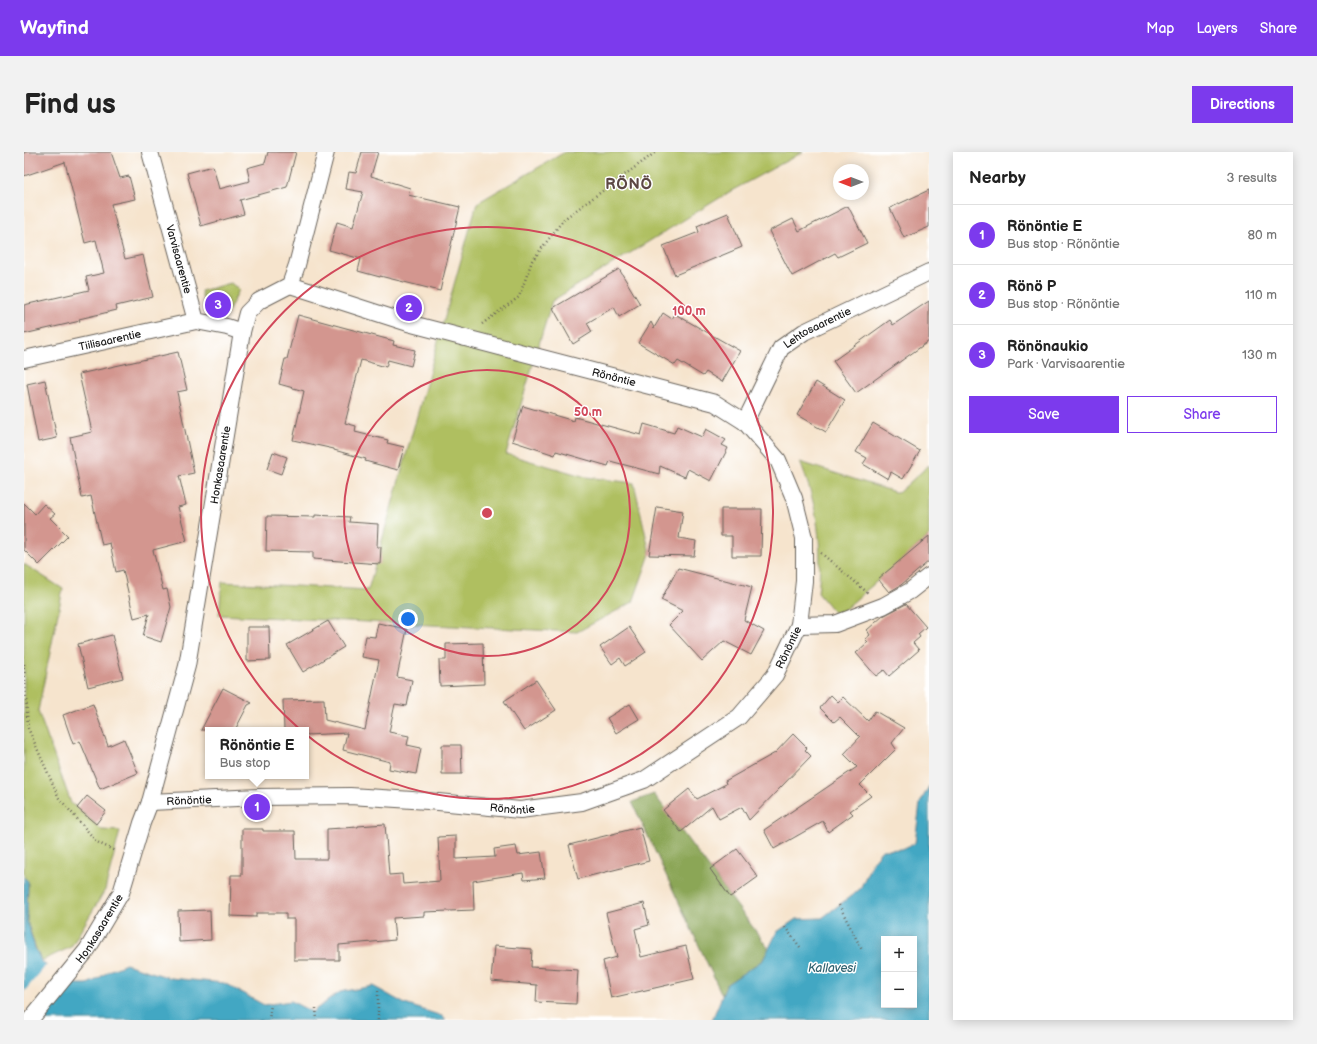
<!DOCTYPE html>
<html lang="en">
<head>
<meta charset="utf-8">
<style>
	:root { --surface:#fff; --page:#f2f2f2; --text:#222; --muted:#767676; --line:#e0e0e0; --accent:#7c3aed }
	body { margin:0; font-family:"Balsamiq Sans",sans-serif; background:var(--page); color:var(--text) }
	.controls { position:absolute; right:12px; bottom:12px; display:grid; overflow:hidden; border-radius:0px; box-shadow:0 2px 10px #0003 }
	.controls button { width:36px; height:36px; display:grid; place-items:center; padding:0; border:0; border-bottom:1px solid var(--line); background:var(--surface); color:var(--text); font:20px sans-serif }
	.compass { position:absolute; left:809px; top:12px; width:36px; height:36px; border-radius:50%; background:var(--surface); box-shadow:0 2px 10px #0003; rotate:270deg }
	.you { position:absolute; left:384px; top:467px; width:14px; height:14px; margin:-10px; border:3px solid #fff; border-radius:50%; background:#1a73e8; box-shadow:0 0 0 6px #1a73e833 }
	.badge { display:grid; place-items:center; width:26px; height:26px; border-radius:50%; background:var(--accent); color:#fff; font-size:13px; font-weight:700 }
	.pin { position:absolute; translate:-50% -50%; border:2px solid #fff; box-shadow:0 1px 4px #0006 }
	.popup { position:absolute; left:181px; top:575px; width:104px; height:52px; box-sizing:border-box; display:grid; place-content:center; border-radius:0px; background:var(--surface); filter:drop-shadow(0 1px 3px #0005); font-size:13px; white-space:nowrap; color:var(--muted) }
	.popup b { font-size:15px; color:var(--text) }
	.popup::after { content:''; position:absolute; left:50%; top:100%; margin-left:-8px; border:8px solid transparent; border-top-color:var(--surface) }
	.list { margin:0; padding:0; list-style:none }
	h2 { display:flex; justify-content:space-between; align-items:center; height:52px; margin:0; padding:0 16px; font-size:17px }
	h2 small { font-size:13px; font-weight:400; color:var(--muted) }
	.list li { display:grid; grid-template-columns:26px 1fr auto; gap:12px; align-items:center; box-sizing:border-box; height:60px; padding:0 16px; border-top:1px solid var(--line) }
	.list b { display:block; font-size:15px; white-space:nowrap }
	.list p { margin:0; font-size:13px; white-space:nowrap; color:var(--muted) }
	.list em { font-size:13px; font-style:normal; color:var(--muted) }
	.actions { display:flex; gap:8px; padding:12px 16px }
	.actions a { flex:1; padding:9px 0; border:1px solid var(--accent); border-radius:0px; text-align:center; font-size:14px; color:var(--accent) }
	.actions .main { background:var(--accent); color:#fff }
	.map { position:relative; flex:none; width:905px; height:868px; overflow:hidden; border-radius:0px }
	header { display:flex; align-items:center; gap:24px; box-sizing:border-box; height:56px; padding:0 20px; background:var(--accent); color:#fff }
	header strong { font-size:19px }
	nav { display:flex; gap:22px; margin-inline-start:auto; font-size:14px }
	.intro { display:flex; align-items:center; justify-content:space-between; box-sizing:border-box; height:96px; padding:0 24px }
	h1 { margin:0; font-size:28px }
	.button { padding:10px 18px; border-radius:0px; background:var(--accent); color:#fff; font-size:14px; font-weight:700 }
	main { display:flex; gap:24px; padding:0 24px }
	aside { flex:1; background:var(--surface); border-radius:0px; box-shadow:0 2px 10px #0003 }
	.map>svg:first-child { display:block }
	.green { fill:#afbf61; stroke:#666e3e }
	.forest { fill:#8ba657; stroke:#54613a }
	.water { fill:#43a7c3; stroke:#306270; fill-rule:evenodd }
	.pier { fill:#f6e4cd }
	.building { fill:#d3968f }
	.lines { fill:none; stroke-linecap:round; stroke-linejoin:round }
	.street-casing { stroke:#68625a; stroke-width:18 }
	.path { stroke:#68625a; stroke-width:2.5; stroke-dasharray:1 3; stroke-linecap:butt }
	.street { stroke:#fff; stroke-width:16 }
	.ring { fill:none; stroke:#d1495b; stroke-width:2 }
	.labels { text-anchor:middle; stroke-width:3; stroke-linejoin:round; paint-order:stroke }
	.street-label { font-size:11px; fill:#1c1c1c; stroke:#fff }
	.water-label { font-size:12px; font-style:italic; fill:#306270; stroke:#fff }
	.district-label { font-size:15px; font-weight:bold; letter-spacing:1px; fill:#5c4744; stroke:#fff }
	.centre { fill:#d1495b; stroke:#fff; stroke-width:2 }
	.ring-label { font-size:12px; text-anchor:middle; font-weight:bold; fill:#d1495b; stroke:#fff; stroke-width:3; stroke-linejoin:round; paint-order:stroke }
</style>
</head>
<body>
<header>
<strong>Wayfind</strong>
<nav><a>Map</a><a>Layers</a><a>Share</a></nav>
</header>
<div class="intro"><h1>Find us</h1><a class="button">Directions</a></div>
<main>
<div class="map">
<svg width="905" height="868" viewBox="0 0 905 868">
	<rect width="100%" height="100%" fill="#fff"/>
	<filter id="ink" filterUnits="userSpaceOnUse"><feTurbulence type="fractalNoise" baseFrequency=".025" numOctaves="2"/><feDisplacementMap in="SourceGraphic" scale="8" xChannelSelector="R" yChannelSelector="G"/><feConvolveMatrix kernelMatrix="1 2 1 2 8 2 1 2 1" color-interpolation-filters="sRGB"/></filter>
	<filter id="wash" filterUnits="userSpaceOnUse"><feTurbulence type="fractalNoise" baseFrequency=".012" numOctaves="4" result="noise"/><feDisplacementMap in="SourceGraphic" scale="16" xChannelSelector="R" yChannelSelector="G"/><feGaussianBlur stdDeviation="0.9" result="paint"/><feColorMatrix in="noise" values="0 0 0 0 0 0 0 0 0 0 0 0 0 0 0 0 0 1.4 0 .05"/><feComposite in="paint" operator="in"/></filter>
	<g filter="url(#wash)">
		<rect width="100%" height="100%" fill="#f6e4cd"/>
		<g class="green">
			<polygon points="541,0 779,0 707,39 528,149 482,302 562,325 610,331 626,402 609,450 553,480 195,463 198,430 344,438 453,51"/>
			<polygon points="207,131 215,138 200,168 184,169 177,139"/>
			<path d="M776,310L874,341L905,313V384L813,464L794,441C799,394 794,354 776,310Z"/>
			<polygon points="0,412 39,437 14,559 47,651 78,678 96,679 81,738 47,795 17,809 10,791 3,769 4,729 0,725"/>
		</g>
		<polygon class="forest" points="630,642 745,797 739,808 703,832 698,843 608,650"/>
		<g class="water">
			<path d="M905,634V868H688L703,832L739,808L753,780L772,767L798,766L836,737L849,709L858,698L878,697L891,691L896,651ZM860,787H890V853H860Z"/>
			<polygon points="0,725 4,729 3,769 11,796 17,809 53,832 63,832 72,828 85,819 102,812 146,826 200,831 240,853 267,849 288,860 316,840 349,834 381,852 418,864 422,868 0,868"/>
		</g>
		<polygon class="pier" points="24,811 49,827 17,868 0,868 0,840"/>
		<g id="blocks">
			<g class="building">
				<polygon points="0,0 87,0 96,26 105,24 111,47 87,52 101,107 119,103 129,145 92,154 93,158 55,167 56,169 0,182 0,153 65,138 62,125 80,121 72,88 61,91 41,10 0,24"/>
				<polygon points="244,0 272,0 263,35 216,48 220,62 177,74 163,21 189,14 195,37 226,29 223,16 241,11"/>
				<polygon points="338,0 354,0 347,24 386,36 384,43 436,55 416,139 356,124 356,125 334,119 337,107 305,98 313,70 329,75 339,40 322,37 325,20 332,21"/>
				<polygon points="905,38 905,75 880,86 866,56"/>
				<polygon points="824,54 843,91 814,105 811,101 768,124 745,79 769,67 775,79"/>
				<polygon points="704,61 718,95 651,123 639,94 675,80 673,74"/>
				<polygon points="595,117 616,152 595,165 590,155 563,171 568,180 549,192 529,156"/>
				<polygon points="905,149 905,189 832,241 809,209 866,168 869,173"/>
				<polygon points="639,161 648,167 651,162 716,199 698,230 682,220 679,224 654,209 651,213 614,191 627,170 630,176"/>
				<polygon points="274,163 370,189 369,193 391,198 387,214 364,208 362,215 337,208 321,271 332,274 331,280 364,288 363,291 380,295 374,318 341,309 342,307 310,298 310,297 269,288 280,239 255,232 261,207 263,207"/>
				<polygon points="154,200 163,238 153,240 170,321 155,324 162,353 154,355 163,389 129,398 139,438 143,437 147,455 137,490 119,484 125,462 110,466 99,418 92,420 86,391 78,393 67,344 58,346 46,285 68,280 55,222"/>
				<polygon points="21,228 33,286 14,290 3,232"/>
				<polygon points="792,230 821,248 802,280 773,263"/>
				<polygon points="499,254 550,269 551,265 617,283 620,272 650,281 653,274 678,285 682,277 702,288 698,293 704,296 687,329 664,317 661,325 636,314 635,322 586,309 584,314 532,299 531,303 488,289"/>
				<polygon points="849,271 896,299 879,327 867,320 864,327 839,312 843,306 832,300"/>
				<polygon points="249,300 263,305 257,322 243,317"/>
				<polygon points="0,351 11,362 20,352 31,362 26,366 44,384 15,413 0,398"/>
				<polygon points="633,355 659,359 655,386 672,389 670,404 625,403"/>
				<polygon points="697,357 738,357 737,404 708,404 708,384 697,384"/>
				<polygon points="291,363 326,365 325,370 354,372 353,395 357,395 356,412 289,407 289,400 242,399 243,364 291,365"/>
				<polygon points="905,384 905,409 877,433 865,440 854,427"/>
				<polygon points="654,416 728,435 720,468 740,479 727,503 700,489 678,509 645,473 659,459 637,448"/>
				<polygon points="882,452 902,475 894,482 896,485 889,491 895,498 865,524 860,518 852,524 832,501 844,490 841,487 846,483 843,478 859,464"/>
				<polygon points="304,469 320,495 279,520 263,493"/>
				<polygon points="354,471 383,477 373,525 388,528 383,554 371,552 365,580 385,584 383,593 397,596 392,622 365,617 366,610 319,598 323,581 282,583 282,578 260,578 259,548 300,547 301,568 341,578 355,508 338,505 342,484 351,485"/>
				<polygon points="223,475 245,475 246,508 223,509"/>
				<polygon points="605,475 622,500 601,514 596,506 588,512 576,495"/>
				<polygon points="88,483 99,526 64,535 54,492"/>
				<polygon points="459,491 460,532 416,534 415,508 422,508 422,492"/>
				<polygon points="512,528 532,558 500,579 480,549"/>
				<polygon points="199,536 228,551 224,553 211,578 177,578"/>
				<polygon points="807,543 814,550 819,545 844,569 851,559 880,576 868,591 872,597 836,633 847,644 826,659 829,662 804,680 799,669 750,697 740,678 833,615 820,602 836,585 816,565 810,570 796,556"/>
				<polygon points="69,552 84,594 100,587 114,621 76,637 56,589 49,592 39,563"/>
				<polygon points="606,552 615,567 592,581 583,566"/>
				<polygon points="769,582 783,596 781,598 787,604 725,668 718,655 695,667 688,654 657,680 639,658 665,637 673,647 702,632 701,629 751,601"/>
				<polygon points="418,593 437,593 438,622 418,622"/>
				<polygon points="63,644 82,659 72,672 53,656"/>
				<polygon points="361,672 365,723 378,722 379,732 416,729 414,685 432,684 432,707 471,705 470,697 492,694 494,703 517,700 521,726 500,728 499,721 449,729 450,758 400,760 400,764 369,766 371,788 315,793 315,808 270,808 270,767 262,767 262,761 232,761 232,765 206,764 207,723 218,723 218,677 239,677 239,679 271,679 272,707 303,707 303,677 334,675 334,674"/>
				<polygon points="616,675 625,709 554,727 545,693"/>
				<polygon points="713,697 734,725 706,745 686,717"/>
				<polygon points="620,751 625,773 611,777 617,805 662,794 670,827 587,846 579,809 593,805 582,761"/>
				<polygon points="186,758 187,788 155,790 154,759"/>
				<polygon points="470,794 508,797 507,815 554,818 552,852 512,850 513,833 467,829"/>
			</g>
		</g>
	</g>
	<g filter="url(#ink)">
		<use href="#blocks" fill-opacity="0" stroke="#68625a" stroke-width="1"/>
		<g class="lines">
			<g class="street-casing">
				<g id="street">
					<path id="s1" d="M126,0L172,169L203,175L218,180"/>
					<path id="s2" d="M0,207L172,169"/>
					<path id="s3" d="M721,270L757,196L780,180L905,120"/>
					<polyline points="775,473 811,472 859,454 886,439 905,424"/>
					<path id="s4" d="M126,650L235,645L326,644L404,649L496,658L558,650L620,628L715,565L751,523L775,473L780,429V386L770,346L754,308L721,270L691,251L384,171L266,133"/>
					<path id="s5" d="M6,868L63,798L97,741L118,671L126,650L163,514L218,180L223,161L235,149L266,133L273,113L302,0"/>
				</g>
			</g>
			<g class="path">
				<polyline points="458,172 495,145 508,109 540,67 632,0"/>
				<polyline points="797,401 844,441"/>
				<polyline points="0,512 4,576 35,646 73,690 91,699"/>
				<polyline points="815,753 838,798"/>
				<polyline points="761,775 776,795"/>
				<polyline points="292,856 293,868"/>
				<polyline points="245,868 247,852"/>
				<polyline points="354,868 354,837"/>
			</g>
			<use href="#street" class="street"/>
		</g>
	</g>
	<g class="ring">
		<circle cx="463" cy="361" r="143"/>
		<circle cx="463" cy="361" r="286"/>
	</g>
	<g class="labels">
		<g class="street-label">
			<text dy="4" stroke="none"><textPath href="#s1" startOffset="111">Varvisaarentie</textPath></text>
			<text dy="4" stroke="none"><textPath href="#s3" startOffset="124">Lehtosaarentie</textPath></text>
			<text dy="4" stroke="none"><textPath href="#s2" startOffset="88">Tiilisaarentie</textPath></text>
			<text transform="translate(590 225) rotate(14)" y="4">Rönöntie</text>
			<text dy="4" stroke="none"><textPath href="#s5" startOffset="597">Honkasaarentie</textPath></text>
			<text dy="4" stroke="none"><textPath href="#s4" startOffset="699">Rönöntie</textPath></text>
			<text dy="4" stroke="none"><textPath href="#s4" startOffset="39">Rönöntie</textPath></text>
			<text dy="4" stroke="none"><textPath href="#s4" startOffset="363">Rönöntie</textPath></text>
			<text dy="4" stroke="none"><textPath href="#s5" startOffset="115">Honkasaarentie</textPath></text>
		</g>
		<g class="water-label">
			<text x="808" y="820">Kallavesi</text>
		</g>
		<g class="district-label">
			<text x="605" y="37">RÖNÖ</text>
		</g>
	</g>
	<circle cx="463" cy="361" r="6" class="centre"/>
	<g class="ring-label">
		<text x="665" y="163">100 m</text>
		<text x="564" y="264">50 m</text>
	</g>
</svg>
<div class="controls">
<button>+</button>
<button>−</button>
</div>
<svg class="compass" viewBox="-18 -18 36 36"><path d="M0-13l5 13h-10z" fill="#e53935"/><path d="M0 13l5-13h-10z" fill="#767676"/></svg>
<div class="you"></div>
<div class="pin badge" style="left:233px;top:655px">1</div>
<div class="popup"><b>Rönöntie E</b>Bus stop</div>
<div class="pin badge" style="left:385px;top:156px">2</div>
<div class="pin badge" style="left:194px;top:153px">3</div>
</div>
<aside>
<h2>Nearby<small>3 results</small></h2>
<ul class="list">
<li><span class="badge">1</span><div><b>Rönöntie E</b><p>Bus stop · Rönöntie</p></div><em>80 m</em></li>
<li><span class="badge">2</span><div><b>Rönö P</b><p>Bus stop · Rönöntie</p></div><em>110 m</em></li>
<li><span class="badge">3</span><div><b>Rönönaukio</b><p>Park · Varvisaarentie</p></div><em>130 m</em></li>
</ul>
<div class="actions"><a class="main">Save</a><a>Share</a></div>
</aside>
</main>
</body>
</html>
